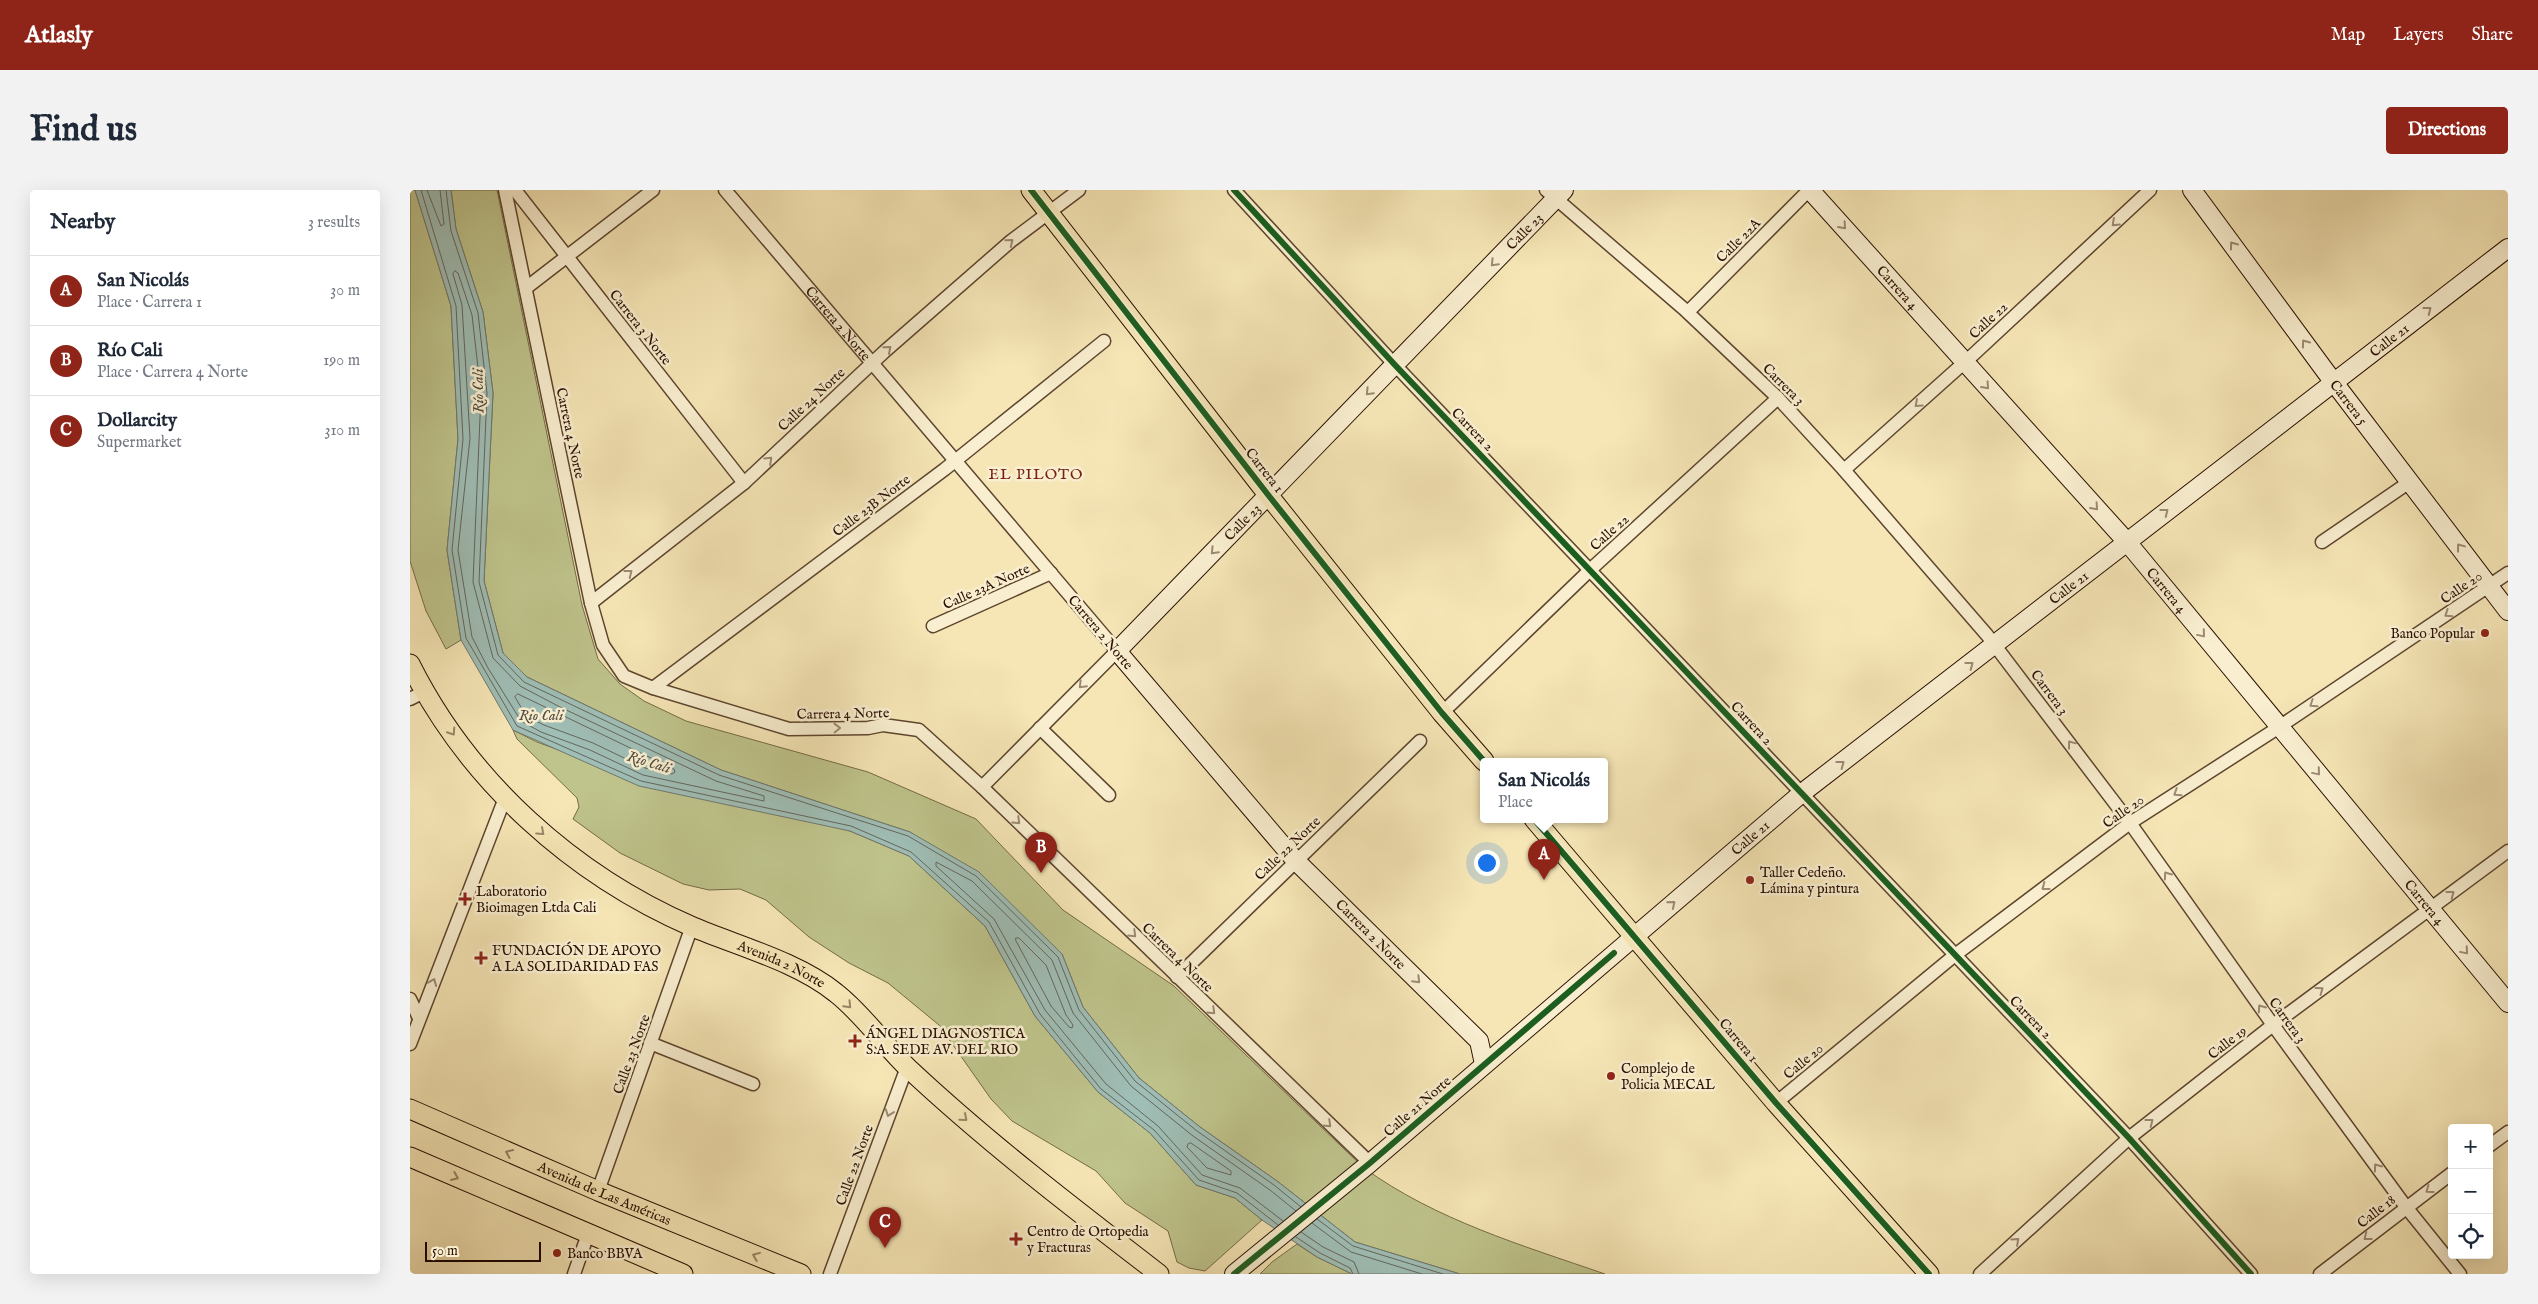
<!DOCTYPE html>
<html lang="en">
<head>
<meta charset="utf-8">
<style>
	:root { --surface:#fff; --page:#f2f2f3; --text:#1f2937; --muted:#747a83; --line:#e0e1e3; --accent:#8f2418 }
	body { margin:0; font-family:"IM FELL English",serif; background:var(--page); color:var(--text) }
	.controls { position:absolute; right:15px; bottom:15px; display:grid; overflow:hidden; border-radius:5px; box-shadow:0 5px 20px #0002 }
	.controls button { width:45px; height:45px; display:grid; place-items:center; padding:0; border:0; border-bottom:1px solid var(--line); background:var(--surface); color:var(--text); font:25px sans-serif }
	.scale { position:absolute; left:15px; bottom:12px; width:116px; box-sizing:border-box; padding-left:5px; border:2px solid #2a0f01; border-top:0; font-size:14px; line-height:18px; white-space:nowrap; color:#2a0f01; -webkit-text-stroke:4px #f9efd0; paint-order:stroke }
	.you { position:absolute; left:1076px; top:672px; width:18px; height:18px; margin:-12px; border:4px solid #fff; border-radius:50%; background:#1a73e8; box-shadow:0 0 0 8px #1a73e833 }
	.badge { display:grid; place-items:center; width:32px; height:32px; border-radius:50%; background:var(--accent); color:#fff; font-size:16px; font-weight:700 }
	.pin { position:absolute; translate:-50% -41px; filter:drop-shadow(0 1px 2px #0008) }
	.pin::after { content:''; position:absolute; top:26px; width:18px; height:15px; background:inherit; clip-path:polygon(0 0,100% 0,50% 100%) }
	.popup { position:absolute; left:1070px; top:568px; width:128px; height:65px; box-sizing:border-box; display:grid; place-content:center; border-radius:5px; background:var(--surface); filter:drop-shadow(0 1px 4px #0005); font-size:16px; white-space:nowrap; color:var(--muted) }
	.popup b { font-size:19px; color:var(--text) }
	.popup::after { content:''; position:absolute; left:50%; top:100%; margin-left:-10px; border:10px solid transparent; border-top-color:var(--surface) }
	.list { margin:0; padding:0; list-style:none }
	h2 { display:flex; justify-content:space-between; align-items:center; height:65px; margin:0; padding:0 20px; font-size:21px }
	h2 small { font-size:16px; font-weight:400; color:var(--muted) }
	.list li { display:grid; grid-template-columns:32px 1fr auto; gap:15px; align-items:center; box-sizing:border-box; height:70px; padding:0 20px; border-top:1px solid var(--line) }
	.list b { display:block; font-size:19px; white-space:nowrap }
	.list p { margin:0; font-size:16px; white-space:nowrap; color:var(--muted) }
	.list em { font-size:16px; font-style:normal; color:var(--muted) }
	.icon { flex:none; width:28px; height:28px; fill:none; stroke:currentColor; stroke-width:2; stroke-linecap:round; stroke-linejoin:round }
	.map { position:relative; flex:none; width:2098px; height:1084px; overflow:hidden; border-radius:5px }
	header { display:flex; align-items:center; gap:30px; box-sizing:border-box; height:70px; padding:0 25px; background:var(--accent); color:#fff }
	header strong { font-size:24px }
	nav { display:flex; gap:28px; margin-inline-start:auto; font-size:18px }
	.intro { display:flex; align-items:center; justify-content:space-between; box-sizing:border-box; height:120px; padding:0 30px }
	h1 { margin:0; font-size:35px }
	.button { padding:12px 22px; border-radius:5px; background:var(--accent); color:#fff; font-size:18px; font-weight:700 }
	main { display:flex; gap:30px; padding:0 30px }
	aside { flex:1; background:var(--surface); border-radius:5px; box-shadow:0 5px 20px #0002 }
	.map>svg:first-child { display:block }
	.green { fill:#bfc48c; stroke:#746a46 }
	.water { fill:#9fbeb6; stroke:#70786e }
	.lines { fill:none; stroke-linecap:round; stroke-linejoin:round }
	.shore { stroke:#64665c; stroke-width:1 }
	.street-casing { stroke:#5d452e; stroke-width:15 }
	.secondary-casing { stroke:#2a0f01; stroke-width:20 }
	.primary-casing { stroke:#2a0f01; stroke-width:21 }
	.street { stroke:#f9efd0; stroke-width:12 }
	.secondary { stroke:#f9efd0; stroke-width:18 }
	.primary { stroke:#f6e6b6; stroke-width:19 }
	.cycleway-casing { stroke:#f9efd0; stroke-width:9 }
	.cycleway { stroke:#1b5e20; stroke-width:6 }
	.oneway { stroke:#9c8a73 }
	.oneway2 { stroke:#9a8565 }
	.poi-dot { fill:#8f2418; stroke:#f9efd0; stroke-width:2 }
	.labels { text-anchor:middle; stroke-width:5; stroke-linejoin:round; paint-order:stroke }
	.street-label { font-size:14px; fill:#2a0f01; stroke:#f9efd0 }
	.poi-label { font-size:14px; fill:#2a0f01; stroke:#f9efd0; text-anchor:start }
	.water-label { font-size:15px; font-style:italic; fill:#534c40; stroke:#f9efd0 }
	.neighbourhood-label { font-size:15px; letter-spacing:1px; fill:#7a1f14; stroke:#f9efd0 }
</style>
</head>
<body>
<header>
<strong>Atlasly</strong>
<nav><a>Map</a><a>Layers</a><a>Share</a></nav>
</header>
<div class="intro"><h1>Find us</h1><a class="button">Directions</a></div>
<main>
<aside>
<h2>Nearby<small>3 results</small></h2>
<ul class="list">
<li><span class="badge">A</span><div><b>San Nicolás</b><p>Place · Carrera 1</p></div><em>30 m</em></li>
<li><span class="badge">B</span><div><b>Río Cali</b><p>Place · Carrera 4 Norte</p></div><em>190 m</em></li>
<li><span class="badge">C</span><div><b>Dollarcity</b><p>Supermarket</p></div><em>310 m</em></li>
</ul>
</aside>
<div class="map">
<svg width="2098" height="1084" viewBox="0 0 2098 1084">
	<rect width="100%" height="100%" fill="#f6e6b6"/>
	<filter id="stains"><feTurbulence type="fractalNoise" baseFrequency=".004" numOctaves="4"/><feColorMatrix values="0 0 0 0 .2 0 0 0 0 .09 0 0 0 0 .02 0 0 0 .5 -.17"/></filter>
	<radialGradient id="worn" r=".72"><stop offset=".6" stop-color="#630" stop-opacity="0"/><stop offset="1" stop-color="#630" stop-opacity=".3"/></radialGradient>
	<g class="green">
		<polygon points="0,0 5,0 41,116 48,249 37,360 51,450 36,459 16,421 0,371"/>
		<path d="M41,0H87L172,415L188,469L210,494L234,511L276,531L458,582L566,629L653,720L764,796L954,978C1026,1030 1111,1055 1195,1084H1050L945,1052L867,991L790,937L729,888L673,817L652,764L500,642L311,580L117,487L93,463L74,391L83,203L73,122L46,39Z"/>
		<polygon points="103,540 127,552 176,570 440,641 499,666 575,736 625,826 688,902 740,943 786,995 825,1008 852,1030 795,1081 779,1078 767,1072 758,1041 715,1013 686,981 602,931 581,909 529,835 478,793 439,773 399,747 356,710 330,699 299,700 273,694 210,663 163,629 169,617 167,608 107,549"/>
		<polygon points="887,1054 907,1067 942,1084 850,1084 862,1072"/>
	</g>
	<polygon class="water" points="5,0 41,0 46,39 73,122 83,203 74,391 93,463 117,487 311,580 500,642 569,682 652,764 673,817 729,888 790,937 867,991 945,1052 1050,1084 942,1084 907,1067 852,1030 825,1008 786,995 740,943 688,902 625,826 575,736 499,666 440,641 229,596 103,540 51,450 37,360 48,249 41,116"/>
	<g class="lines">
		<g class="shore">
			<polyline points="11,0 46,116 53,249 42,360 56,448 107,536 231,591 441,636 501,662 579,732 630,824 691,899 744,940 789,990 827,1003 868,1035"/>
			<polyline points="17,0 31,36 34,34 30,0"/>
			<polyline points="36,0 41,41 68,123 77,203 69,392 88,465 114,492 309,585 498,646 566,686 648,767 669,820 725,891 787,941 864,995 891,1017"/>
			<polygon points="45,81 48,83 62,125 71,204 63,392 83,468 110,496 150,517 306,591 354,606 354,611 233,585 180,560 131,542 111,531 78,478 62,447 48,360 60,248 52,115 43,84"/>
			<polygon points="108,504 264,579 265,582 262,584 235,578 183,553 134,535 116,526 105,507"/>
			<polygon points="606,748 609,748 636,775 656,825 663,835 662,838 659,837 641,816 606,751"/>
			<polygon points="781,953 821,981 821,985 797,978 777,957 778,954"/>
			<polyline points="907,1029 943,1056 1033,1084"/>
			<polyline points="873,1031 830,998 792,985 748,936 696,894 635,820 584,729 526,676 526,672 562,691 642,770 663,823 721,896 783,946 860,1000 886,1021"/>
			<polyline points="902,1033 941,1062 1012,1084"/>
			<polyline points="891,1042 913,1057 944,1072 949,1084"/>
			<polyline points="886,1047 910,1063 940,1078 943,1084"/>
		</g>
		<g class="street-casing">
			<g id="street">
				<polyline points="95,0 181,413 193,455 214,486 243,498 379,539 458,538 473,535 509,540 572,597 960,973"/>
				<polyline points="105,0 334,293"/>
				<path id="s1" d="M315,0L707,461L572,597"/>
				<polyline points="824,0 985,175 1719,948 1841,1084"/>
				<polyline points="1136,0 1274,119 1368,208 1434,280 1577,445 1720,633 1863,835 1996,1017 2050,1084"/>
				<polyline points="116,98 243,0"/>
				<polyline points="1278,122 1399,0"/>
				<polyline points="1434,280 1565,163 1740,0"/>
				<polyline points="1912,352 2001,291"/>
				<polyline points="181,413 334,293 474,162 601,51 669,0"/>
				<polyline points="523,436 641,383"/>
				<polyline points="243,498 535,279 694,151"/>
				<polyline points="0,509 14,502"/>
				<polyline points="1032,523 1180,380 1368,208"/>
				<polyline points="630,538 699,605"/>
				<polyline points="767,787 1010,551"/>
				<polyline points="0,809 9,828"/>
				<polyline points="240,853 343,894"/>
				<polyline points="0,854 95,608"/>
				<polyline points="1366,913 1545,765 1720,633 1860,543 2098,383"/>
				<polyline points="2079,956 2098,942"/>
				<polyline points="188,1001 282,736"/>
				<polyline points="164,1084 178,1044"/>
				<polyline points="420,1084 497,877"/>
				<polyline points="1570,1084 1719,948 1863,835 2098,661"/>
				<polyline points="1910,1084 2042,983"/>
			</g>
		</g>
		<g class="secondary-casing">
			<g id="secondary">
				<path id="s2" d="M1400,0L1717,352L2098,813"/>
				<path id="s3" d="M1782,0L1916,182L2098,421"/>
				<path id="s4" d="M1074,874L1069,851L885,670L707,461L1154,0"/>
				<path id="s5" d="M824,1084L960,973L1392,603L2098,58"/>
			</g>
		</g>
		<g class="primary-casing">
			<g id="primary">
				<polyline points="621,0 859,306 1032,523 1074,571"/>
				<path id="s6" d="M0,474C59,592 163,685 283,737C328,756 388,772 426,803C453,824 473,854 498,878C577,952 663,1018 749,1084"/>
				<polyline points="1124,629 1366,913 1519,1084"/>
				<path id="s7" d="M0,919L188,1001L391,1084"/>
				<polyline points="0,967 273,1084"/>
			</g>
		</g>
		<use href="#street" class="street"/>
		<use href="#secondary" class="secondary"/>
		<use href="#primary" class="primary"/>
		<g class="cycleway-casing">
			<g id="cycleway">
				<polyline points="621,0 859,306 1032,523 1074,571"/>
				<polyline points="824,0 985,175 1719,948 1841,1084"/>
				<polyline points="1124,629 1366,913 1519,1084"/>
				<polyline points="824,1084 960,973 1204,763"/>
			</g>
		</g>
		<use href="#cycleway" class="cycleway"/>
	</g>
	<defs><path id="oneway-chevron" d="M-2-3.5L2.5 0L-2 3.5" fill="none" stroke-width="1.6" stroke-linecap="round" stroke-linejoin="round" transform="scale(1.25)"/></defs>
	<g class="oneway">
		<use href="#oneway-chevron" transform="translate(1705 33) rotate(137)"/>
		<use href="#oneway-chevron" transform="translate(1433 36) rotate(48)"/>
		<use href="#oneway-chevron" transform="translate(600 52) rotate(-39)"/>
		<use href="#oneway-chevron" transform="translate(1823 55) rotate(-126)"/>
		<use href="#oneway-chevron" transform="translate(1084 73) rotate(134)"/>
		<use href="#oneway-chevron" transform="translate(2018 120) rotate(-38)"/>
		<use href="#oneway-chevron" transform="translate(1895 153) rotate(-126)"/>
		<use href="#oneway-chevron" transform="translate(478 159) rotate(-41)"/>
		<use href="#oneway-chevron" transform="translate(1576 196) rotate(48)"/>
		<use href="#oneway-chevron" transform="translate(959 202) rotate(134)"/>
		<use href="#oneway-chevron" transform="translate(1508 214) rotate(138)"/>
		<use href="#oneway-chevron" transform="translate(359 270) rotate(-43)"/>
		<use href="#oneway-chevron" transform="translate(1685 317) rotate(48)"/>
		<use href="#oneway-chevron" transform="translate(1755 322) rotate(-38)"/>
		<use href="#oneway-chevron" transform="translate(2050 357) rotate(-127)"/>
		<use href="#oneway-chevron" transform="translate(804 361) rotate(134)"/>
		<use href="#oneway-chevron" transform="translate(219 383) rotate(-38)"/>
		<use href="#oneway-chevron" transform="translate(2038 424) rotate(146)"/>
		<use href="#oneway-chevron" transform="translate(1792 444) rotate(50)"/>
		<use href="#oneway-chevron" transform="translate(1560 475) rotate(-37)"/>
		<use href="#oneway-chevron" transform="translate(672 495) rotate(135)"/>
		<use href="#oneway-chevron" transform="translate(1903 514) rotate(146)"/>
		<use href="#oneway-chevron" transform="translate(427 538) rotate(-1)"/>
		<use href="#oneway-chevron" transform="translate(1661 554) rotate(-127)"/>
		<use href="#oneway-chevron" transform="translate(1431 574) rotate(-37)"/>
		<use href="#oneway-chevron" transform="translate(1907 582) rotate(50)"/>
		<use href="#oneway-chevron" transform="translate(1767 603) rotate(147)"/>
		<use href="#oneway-chevron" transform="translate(607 631) rotate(44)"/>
		<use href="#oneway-chevron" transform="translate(1757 685) rotate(-125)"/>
		<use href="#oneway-chevron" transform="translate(1635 697) rotate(143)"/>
		<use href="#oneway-chevron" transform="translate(2041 704) rotate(-37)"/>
		<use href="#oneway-chevron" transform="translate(1262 714) rotate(-40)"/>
		<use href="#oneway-chevron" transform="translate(723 744) rotate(44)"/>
		<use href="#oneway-chevron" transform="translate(2055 761) rotate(50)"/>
		<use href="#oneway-chevron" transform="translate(1007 790) rotate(45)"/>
		<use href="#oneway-chevron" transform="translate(23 792) rotate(-68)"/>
		<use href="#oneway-chevron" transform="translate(1910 800) rotate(-36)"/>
		<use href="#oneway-chevron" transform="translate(1851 818) rotate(-125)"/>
		<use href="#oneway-chevron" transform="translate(802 821) rotate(44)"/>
		<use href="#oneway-chevron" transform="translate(479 923) rotate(110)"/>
		<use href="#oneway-chevron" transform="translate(1740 932) rotate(-38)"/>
		<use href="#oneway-chevron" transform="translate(918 934) rotate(44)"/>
		<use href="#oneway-chevron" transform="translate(1967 977) rotate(-126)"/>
		<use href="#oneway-chevron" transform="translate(2019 1000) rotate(144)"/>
		<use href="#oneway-chevron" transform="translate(1957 1047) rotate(142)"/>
		<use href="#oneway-chevron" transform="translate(1606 1051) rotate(-42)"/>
	</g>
	<g class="oneway2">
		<use href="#oneway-chevron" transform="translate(42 542) rotate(57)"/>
		<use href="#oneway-chevron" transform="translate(131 642) rotate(42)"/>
		<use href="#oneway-chevron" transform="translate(438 815) rotate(47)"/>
		<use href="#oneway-chevron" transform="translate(554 928) rotate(41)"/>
		<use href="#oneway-chevron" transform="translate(99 963) rotate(-156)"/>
		<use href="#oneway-chevron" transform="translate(45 987) rotate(23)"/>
		<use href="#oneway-chevron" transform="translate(346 1066) rotate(-158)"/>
	</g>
	<g class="poi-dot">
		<circle cx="2075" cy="443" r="5"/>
		<circle cx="1340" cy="690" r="5"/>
		<path d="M52.5 701.5h5v5h5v5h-5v5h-5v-5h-5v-5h5z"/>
		<path d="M68.5 760.5h5v5h5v5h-5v5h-5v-5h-5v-5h5z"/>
		<path d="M442.5 843.5h5v5h5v5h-5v5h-5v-5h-5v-5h5z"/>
		<circle cx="1201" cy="886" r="5"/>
		<path d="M603.5 1041.5h5v5h5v5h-5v5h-5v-5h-5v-5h5z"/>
		<circle cx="147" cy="1063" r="5"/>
	</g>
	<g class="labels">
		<g class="street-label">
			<text dy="5" stroke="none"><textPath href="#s4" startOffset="1141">Calle 23</textPath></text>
			<text transform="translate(1328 50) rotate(-45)" y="5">Calle 22A</text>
			<text dy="5" stroke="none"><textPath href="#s2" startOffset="131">Carrera 4</textPath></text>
			<text transform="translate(1578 130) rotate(-43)" y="5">Calle 22</text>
			<text dy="5" stroke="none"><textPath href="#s1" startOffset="175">Carrera 2 Norte</textPath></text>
			<text transform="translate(231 137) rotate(52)" y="5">Carrera 3 Norte</text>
			<text dy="5" stroke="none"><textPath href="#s5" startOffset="1486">Calle 21</textPath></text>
			<text transform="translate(1374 194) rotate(45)" y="5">Carrera 3</text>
			<text transform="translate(401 209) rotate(-43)" y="5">Calle 24 Norte</text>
			<text dy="5" stroke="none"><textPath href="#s3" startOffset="264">Carrera 5</textPath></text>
			<text transform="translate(1063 239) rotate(46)" y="5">Carrera 2</text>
			<text transform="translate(161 243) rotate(78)" y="5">Carrera 4 Norte</text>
			<text transform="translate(855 280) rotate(52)" y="5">Carrera 1</text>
			<text transform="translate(461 315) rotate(-37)" y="5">Calle 23B Norte</text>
			<text dy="5" stroke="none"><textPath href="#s4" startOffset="736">Calle 23</textPath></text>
			<text transform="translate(1199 342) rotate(-42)" y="5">Calle 22</text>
			<text transform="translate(576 396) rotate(-24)" y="5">Calle 23A Norte</text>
			<text transform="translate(2051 397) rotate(-34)" y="5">Calle 20</text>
			<text dy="5" stroke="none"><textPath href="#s5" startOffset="1081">Calle 21</textPath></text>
			<text dy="5" stroke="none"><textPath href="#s2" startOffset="536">Carrera 4</textPath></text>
			<text transform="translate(691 442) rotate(50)" y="5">Carrera 2 Norte</text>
			<text transform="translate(1640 502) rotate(53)" y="5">Carrera 3</text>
			<text transform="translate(433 523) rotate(-1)" y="5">Carrera 4 Norte</text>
			<text transform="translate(1342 533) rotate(47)" y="5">Carrera 2</text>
			<text transform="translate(1713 621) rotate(-35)" y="5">Calle 20</text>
			<text dy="5" stroke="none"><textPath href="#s5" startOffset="676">Calle 21</textPath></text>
			<text transform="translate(877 658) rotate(-44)" y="5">Calle 22 Norte</text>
			<text dy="5" stroke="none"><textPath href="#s2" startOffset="941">Carrera 4</textPath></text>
			<text transform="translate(961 744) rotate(45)" y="5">Carrera 2 Norte</text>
			<text transform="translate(768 767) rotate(44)" y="5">Carrera 4 Norte</text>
			<text dy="5" stroke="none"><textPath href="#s6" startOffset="490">Avenida 2 Norte</textPath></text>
			<text transform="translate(1621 827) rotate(46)" y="5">Carrera 2</text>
			<text transform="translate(1878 830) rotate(54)" y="5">Carrera 3</text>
			<text transform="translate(1329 850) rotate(50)" y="5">Carrera 1</text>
			<text transform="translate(1817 852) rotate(-38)" y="5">Calle 19</text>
			<text transform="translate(221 864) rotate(-70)" y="5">Calle 23 Norte</text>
			<text transform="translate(1393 871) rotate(-40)" y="5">Calle 20</text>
			<text transform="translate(1007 916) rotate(-41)" y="5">Calle 21 Norte</text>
			<text transform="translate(444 975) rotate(-70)" y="5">Calle 22 Norte</text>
			<text dy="5" stroke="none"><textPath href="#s7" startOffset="212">Avenida de Las Américas</textPath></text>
			<text transform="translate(1966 1021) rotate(-38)" y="5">Calle 18</text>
		</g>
		<g class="poi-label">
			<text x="2065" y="448" text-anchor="end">Banco Popular</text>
			<text x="1350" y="687">Taller Cedeño.<tspan x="1350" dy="16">Lámina y pintura</tspan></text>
			<text x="66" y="706">Laboratorio<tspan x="66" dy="16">Bioimagen Ltda Cali</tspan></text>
			<text x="82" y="765">FUNDACIÓN DE APOYO<tspan x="82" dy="16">A LA SOLIDARIDAD FAS</tspan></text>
			<text x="456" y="848">ÁNGEL DIAGNOSTICA<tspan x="456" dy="16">S.A. SEDE AV. DEL RIO</tspan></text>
			<text x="1211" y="883">Complejo de<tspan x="1211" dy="16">Policia MECAL</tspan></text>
			<text x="617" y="1046">Centro de Ortopedia<tspan x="617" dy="16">y Fracturas</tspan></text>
			<text x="157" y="1068">Banco BBVA</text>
		</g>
		<g class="water-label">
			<text transform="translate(68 201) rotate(-91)" y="5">Río Cali</text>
			<text x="131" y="530">Rio Cali</text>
			<text transform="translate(239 572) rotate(17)" y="5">Río Cali</text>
		</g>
		<g class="neighbourhood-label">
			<text x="626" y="289">EL PILOTO</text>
		</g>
	</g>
	<rect width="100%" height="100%" filter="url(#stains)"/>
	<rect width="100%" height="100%" fill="url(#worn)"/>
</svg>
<div class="controls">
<button>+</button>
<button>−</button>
<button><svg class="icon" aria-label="locate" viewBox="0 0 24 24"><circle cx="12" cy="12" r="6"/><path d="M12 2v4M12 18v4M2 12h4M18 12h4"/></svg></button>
</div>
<div class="scale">50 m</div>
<div class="you"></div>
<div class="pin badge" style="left:1134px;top:690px">A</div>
<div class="popup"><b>San Nicolás</b>Place</div>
<div class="pin badge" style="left:631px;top:683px">B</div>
<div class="pin badge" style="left:475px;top:1058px">C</div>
</div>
</main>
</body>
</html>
